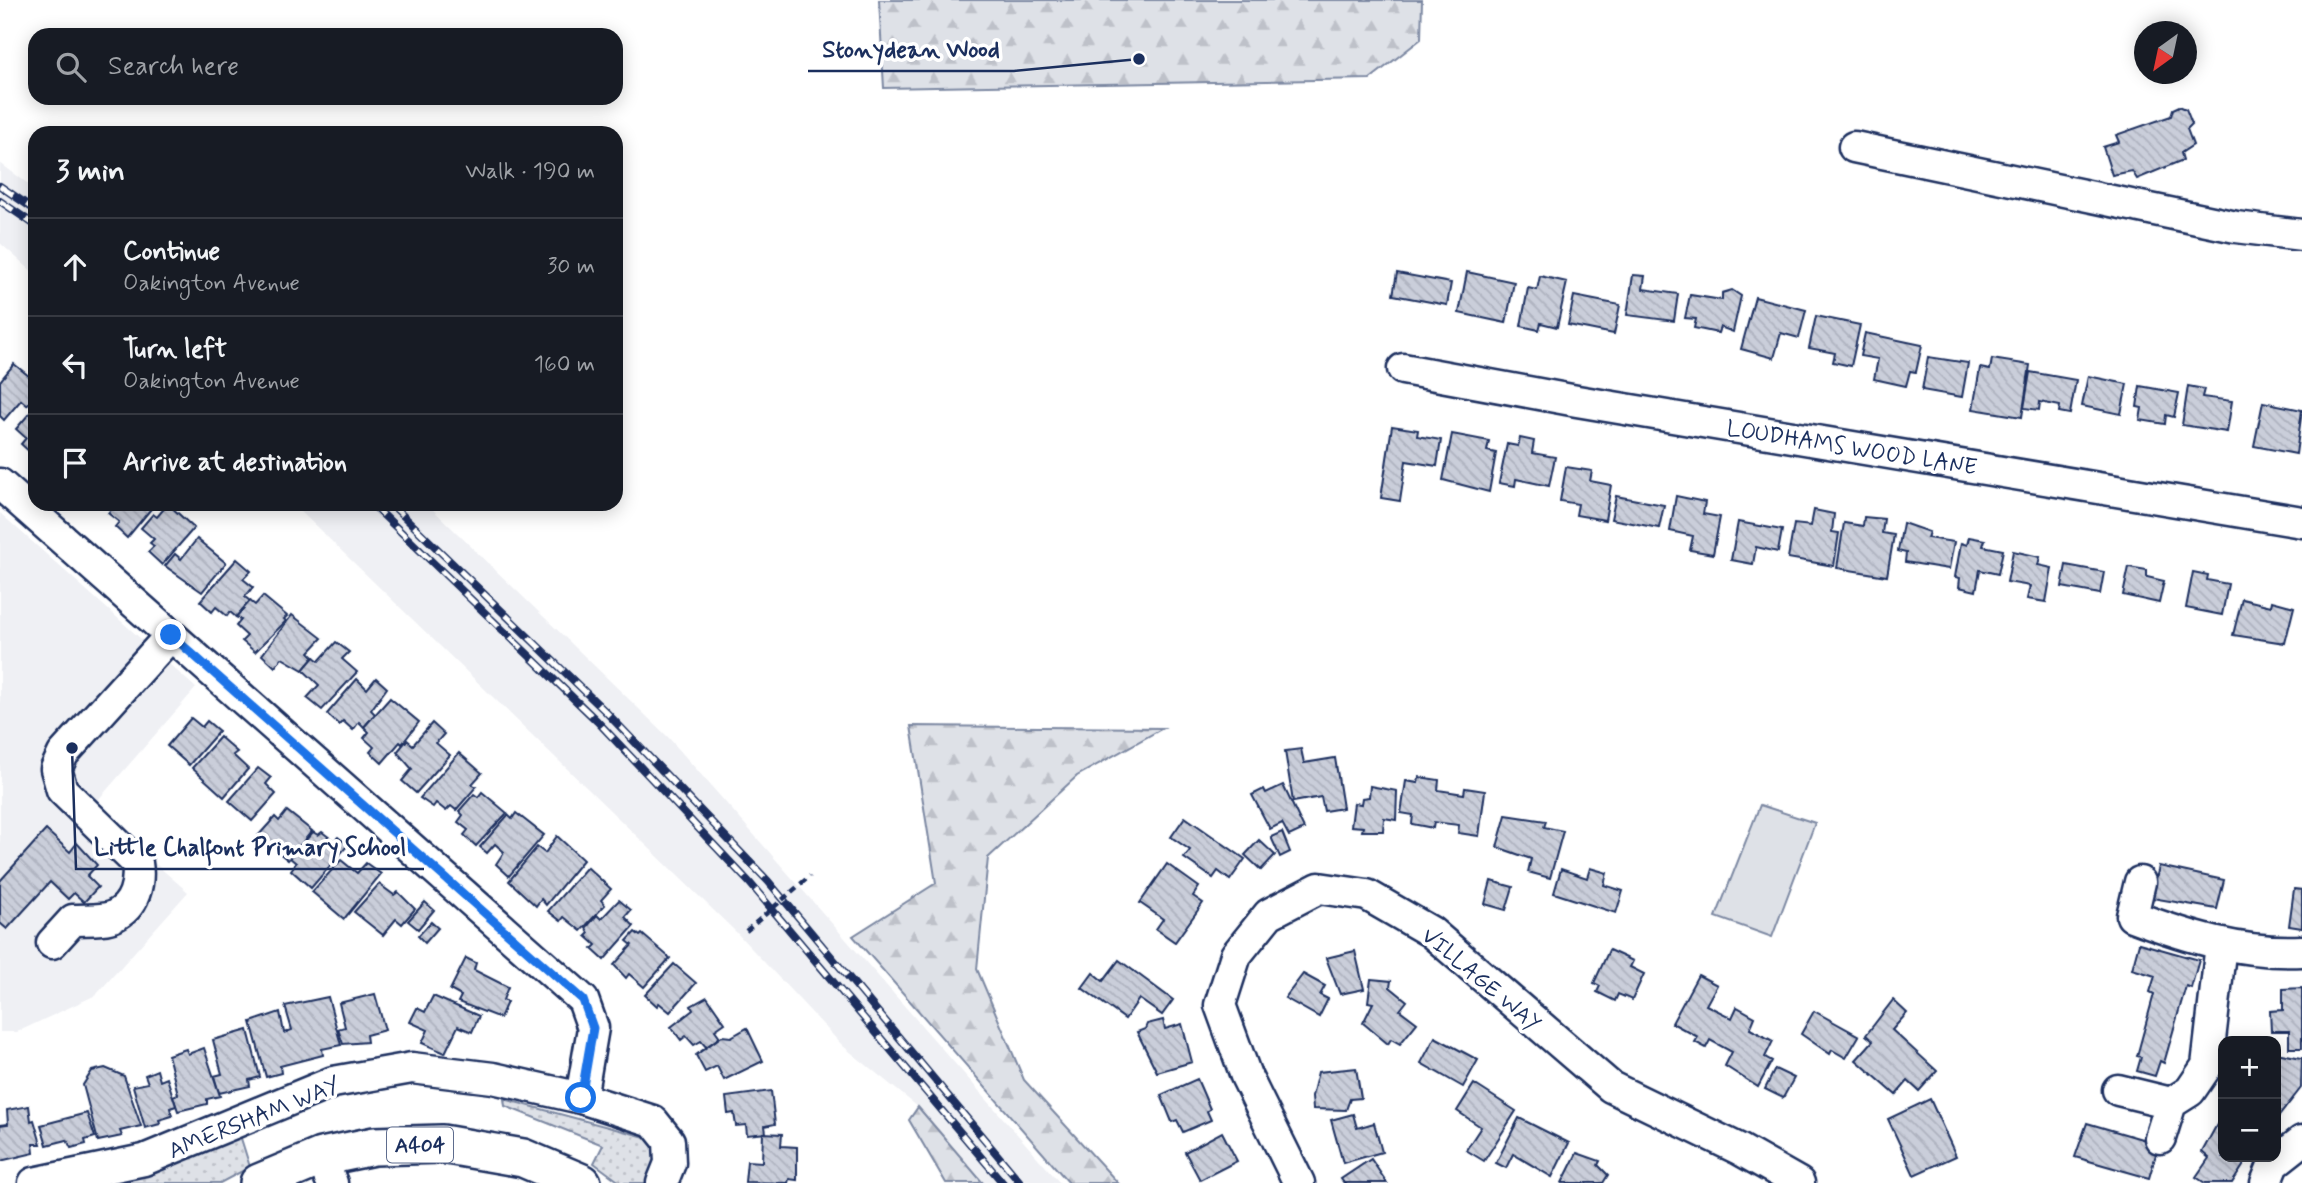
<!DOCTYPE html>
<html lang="en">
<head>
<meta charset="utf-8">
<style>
	:root { --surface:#171b24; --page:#20242c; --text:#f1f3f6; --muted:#9ea1a6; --line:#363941 }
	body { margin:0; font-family:Mynerve,sans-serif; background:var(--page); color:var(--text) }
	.controls { position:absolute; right:21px; bottom:21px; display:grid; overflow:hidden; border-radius:14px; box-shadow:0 4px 18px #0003 }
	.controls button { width:63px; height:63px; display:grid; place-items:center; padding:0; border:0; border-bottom:2px solid var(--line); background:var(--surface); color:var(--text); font:35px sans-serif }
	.compass { position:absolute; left:2134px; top:21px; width:63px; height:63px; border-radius:50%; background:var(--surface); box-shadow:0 4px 18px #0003; rotate:213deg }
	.stop { position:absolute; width:21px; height:21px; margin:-16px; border:5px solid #1a73e8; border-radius:50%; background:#fff }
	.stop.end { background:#1a73e8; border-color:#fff; box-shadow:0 2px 7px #0008 }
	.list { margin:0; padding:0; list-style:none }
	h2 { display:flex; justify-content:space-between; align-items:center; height:91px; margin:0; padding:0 28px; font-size:30px }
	h2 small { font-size:23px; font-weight:400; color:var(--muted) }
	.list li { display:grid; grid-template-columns:46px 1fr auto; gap:21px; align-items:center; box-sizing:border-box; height:98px; padding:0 28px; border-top:2px solid var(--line) }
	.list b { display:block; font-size:26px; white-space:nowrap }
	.list p { margin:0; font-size:23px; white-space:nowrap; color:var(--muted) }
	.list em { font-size:23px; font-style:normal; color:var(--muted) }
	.icon { flex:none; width:38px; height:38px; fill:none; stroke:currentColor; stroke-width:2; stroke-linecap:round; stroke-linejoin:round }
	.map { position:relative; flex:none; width:2302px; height:1183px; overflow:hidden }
	.search { position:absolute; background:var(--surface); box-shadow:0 4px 18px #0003; left:28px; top:28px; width:595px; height:77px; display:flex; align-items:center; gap:18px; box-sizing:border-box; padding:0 24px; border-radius:21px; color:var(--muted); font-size:26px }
	.panel { position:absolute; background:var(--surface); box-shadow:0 4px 18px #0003; left:28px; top:126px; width:595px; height:385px; border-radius:21px }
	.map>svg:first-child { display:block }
	.built { fill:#eff0f4 }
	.green { fill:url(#green-dots); stroke:#7c88a2; stroke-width:2 }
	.forest { fill:url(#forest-firs); stroke:#7c88a2; stroke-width:2 }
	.pitch { fill:#dee1e7; stroke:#7c88a2; stroke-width:2 }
	.building { fill:url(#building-back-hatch); stroke:#1b2f5e; stroke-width:2 }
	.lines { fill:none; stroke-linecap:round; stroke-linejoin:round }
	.minor-casing { stroke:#1b2f5e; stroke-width:35 }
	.major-casing { stroke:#1b2f5e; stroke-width:42 }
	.minor { stroke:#fff; stroke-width:30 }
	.major { stroke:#fff; stroke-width:37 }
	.rail-casing { stroke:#1b2f5e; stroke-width:8 }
	.rail { stroke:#fff; stroke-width:5; stroke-dasharray:16; stroke-linecap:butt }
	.path-bridge { stroke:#1b2f5e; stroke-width:4.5; stroke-dasharray:7 5; stroke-linecap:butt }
	.route { stroke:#1a73e8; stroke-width:9 }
	.labels { text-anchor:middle; stroke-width:7; stroke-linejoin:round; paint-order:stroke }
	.shield { fill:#fff; stroke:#5f6d8e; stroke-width:2 }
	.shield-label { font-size:21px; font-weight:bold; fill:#1b2f5e }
	.street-label { font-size:23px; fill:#1b2f5e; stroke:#fff }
	.leader { fill:none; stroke:#1b2f5e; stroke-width:2.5 }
	.callout-dot { fill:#1b2f5e; stroke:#fff; stroke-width:2.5 }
	.callout-label { font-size:24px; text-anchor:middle; font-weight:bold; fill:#1b2f5e; stroke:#fff; stroke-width:7; stroke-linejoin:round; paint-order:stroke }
</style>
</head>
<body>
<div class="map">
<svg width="2302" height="1183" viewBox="0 0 2302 1183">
	<defs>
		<pattern id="green-dots" width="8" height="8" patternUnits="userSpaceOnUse" patternTransform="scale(1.75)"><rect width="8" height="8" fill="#dee1e7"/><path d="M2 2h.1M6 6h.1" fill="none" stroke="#bec1c9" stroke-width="1.8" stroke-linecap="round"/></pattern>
		<pattern id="forest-firs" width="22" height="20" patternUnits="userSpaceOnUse" patternTransform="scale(1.75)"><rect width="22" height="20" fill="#dee1e7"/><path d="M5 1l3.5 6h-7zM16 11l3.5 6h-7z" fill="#bec1c9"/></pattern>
		<pattern id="building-back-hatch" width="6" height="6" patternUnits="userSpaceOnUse" patternTransform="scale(1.75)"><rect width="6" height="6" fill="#caceda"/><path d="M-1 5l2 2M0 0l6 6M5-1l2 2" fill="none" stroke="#adb1be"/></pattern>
	</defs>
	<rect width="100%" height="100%" fill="#fff"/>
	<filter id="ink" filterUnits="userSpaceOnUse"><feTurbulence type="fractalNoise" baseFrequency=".0143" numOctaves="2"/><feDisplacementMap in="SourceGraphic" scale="14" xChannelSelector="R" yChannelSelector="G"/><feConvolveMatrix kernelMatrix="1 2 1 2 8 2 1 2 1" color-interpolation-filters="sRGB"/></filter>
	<g filter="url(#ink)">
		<g class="built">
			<polygon points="0,163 35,189 35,274 0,243"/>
			<polygon points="293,504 427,504 668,737 1060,1183 983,1183 918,1107 843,1046 735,931"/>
			<polygon points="0,513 196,688 91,808 188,892 96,995 17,1032 0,1032"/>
		</g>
		<g class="green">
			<polygon points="504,1099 649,1138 661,1155 651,1183 621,1183 594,1163 603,1145 505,1106"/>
			<polygon points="239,1132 250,1167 220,1183 112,1183 126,1180"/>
		</g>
		<g class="forest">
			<polygon points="879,0 1422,0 1421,39 1370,79 884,88"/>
			<polygon points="911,726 1163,728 1077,776 988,858 977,969 1024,1080 1118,1183 1069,1183 853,936 936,883"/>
			<polygon points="918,1107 983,1183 946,1183 909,1120"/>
		</g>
		<polygon class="pitch" points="1760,805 1815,823 1772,937 1716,917"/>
		<g class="building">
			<polygon points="2179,106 2186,109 2192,124 2187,129 2193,145 2181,153 2183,160 2137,179 2132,171 2112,175 2103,147 2119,142 2116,135 2171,116 2173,109"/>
			<polygon points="1467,272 1514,282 1506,323 1459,313"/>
			<polygon points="1397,273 1451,283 1447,305 1393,295"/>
			<polygon points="1633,275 1645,276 1643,289 1678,294 1674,321 1627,315"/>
			<polygon points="1540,276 1567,282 1557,327 1541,323 1539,330 1521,326 1528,288 1537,290"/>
			<polygon points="1732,290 1741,296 1733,332 1720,327 1718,333 1694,328 1696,319 1685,318 1690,295 1722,300 1722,293"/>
			<polygon points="1574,296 1620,305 1614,334 1568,325"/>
			<polygon points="1755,297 1806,310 1799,338 1781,333 1774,358 1741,349"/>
			<polygon points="1816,316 1860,325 1851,366 1833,362 1835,353 1809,348"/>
			<polygon points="1865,333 1922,345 1916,372 1910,371 1906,386 1874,379 1878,359 1860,356"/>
			<polygon points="1928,357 1968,363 1962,397 1922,390"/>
			<polygon points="1992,359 2030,365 2022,417 1973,409 1980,368 1990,370"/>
			<polygon points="14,364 35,381 35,395 27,405 21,400 4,420 0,416 0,381"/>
			<polygon points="2030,372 2076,380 2070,414 2059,412 2060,406 2040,402 2039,410 2024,408"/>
			<polygon points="2088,376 2127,384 2121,414 2082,406"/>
			<polygon points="2140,386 2179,393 2174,417 2166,415 2165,424 2140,420 2142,408 2137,407"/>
			<polygon points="2188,386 2204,389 2202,397 2232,401 2227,432 2182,425"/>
			<polygon points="2263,402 2302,410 2296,454 2254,446"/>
			<polygon points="35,407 35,452 33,455 21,444 26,438 16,429"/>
			<polygon points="1392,426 1418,430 1417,436 1441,440 1437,466 1406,461 1400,501 1381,498"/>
			<polygon points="1452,434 1489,441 1487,451 1496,453 1489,492 1443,480"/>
			<polygon points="1520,438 1534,441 1532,453 1555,457 1549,486 1516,479 1515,486 1499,483 1507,444 1518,446"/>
			<polygon points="1566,467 1592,471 1590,481 1611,485 1605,520 1576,515 1578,504 1560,501"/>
			<polygon points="1616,496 1664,505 1659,528 1611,519"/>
			<polygon points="1676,496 1705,502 1703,514 1720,517 1713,554 1690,550 1693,536 1670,531"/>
			<polygon points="109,504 155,504 127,538 115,527 119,522 108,513 113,507"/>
			<polygon points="168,504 194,528 162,565 148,552 154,546 150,543 154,539 141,528 153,514 157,517"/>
			<polygon points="1814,510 1834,514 1832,532 1839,533 1834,566 1788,558 1794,524 1811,526"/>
			<polygon points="1864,517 1884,519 1882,533 1894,535 1887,576 1837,568 1844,523 1863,526"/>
			<polygon points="1738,522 1782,530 1778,552 1756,547 1753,564 1731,560"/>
			<polygon points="1903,523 1929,532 1927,538 1954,542 1949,569 1905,562 1906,553 1898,551"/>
			<polygon points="1969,537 1985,540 1983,546 2003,550 1998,574 1980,570 1976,591 1959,587 1960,578 1955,577 1961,543 1967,545"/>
			<polygon points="197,539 226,563 202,592 165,566 175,554 181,559"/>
			<polygon points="2013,551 2040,557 2038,565 2052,568 2046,602 2027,599 2030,586 2007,582"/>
			<polygon points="237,559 251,571 243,579 253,587 245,597 250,601 236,617 230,612 227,616 216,607 212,612 200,601"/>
			<polygon points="2066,565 2104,572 2100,594 2062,587"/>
			<polygon points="2129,567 2147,570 2147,577 2164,581 2159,603 2123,595"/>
			<polygon points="2193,572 2208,575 2207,580 2228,584 2222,615 2186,608"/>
			<polygon points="263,596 287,616 284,619 286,621 255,652 242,641 247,636 236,626 241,620 236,617 250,601 255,605"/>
			<polygon points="2242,599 2271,606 2272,601 2294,607 2285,643 2233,635"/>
			<polygon points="292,615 322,638 309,652 314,657 303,670 282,658 275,667 262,655"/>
			<polygon points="336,642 349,652 342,659 357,672 322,710 307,698 319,685 303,670 314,657 319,661"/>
			<polygon points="376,678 387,688 371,710 375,714 364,727 359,722 353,730 343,721 339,725 327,714 357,679 367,689"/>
			<polygon points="390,698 419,722 402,744 400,742 382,763 370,752 374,747 364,738 369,732 364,727"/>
			<polygon points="191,718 202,727 207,721 219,731 189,765 167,746"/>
			<polygon points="432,723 444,734 436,743 450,755 416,793 402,781 412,769 397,752 407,740 413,745"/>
			<polygon points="220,737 237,752 233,755 248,769 224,797 192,768"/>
			<polygon points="1301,749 1304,763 1335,758 1343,808 1324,811 1321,797 1293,802 1285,751"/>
			<polygon points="459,753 482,773 472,784 476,787 456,810 451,806 446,811 436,803 433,807 420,798"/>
			<polygon points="258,768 271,778 266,784 276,794 252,821 229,801"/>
			<polygon points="1419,777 1439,780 1438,790 1464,794 1465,788 1485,791 1479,836 1458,833 1459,825 1434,822 1433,828 1412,824 1413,815 1401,813 1406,781 1418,783"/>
			<polygon points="1283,785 1304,829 1289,836 1282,823 1270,829 1252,795 1264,789 1266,793"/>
			<polygon points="1370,786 1397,791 1396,820 1384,818 1383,831 1362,831 1363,827 1351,826 1354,803 1361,804 1362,798 1369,797"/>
			<polygon points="482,792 507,813 476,846 464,835 468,830 458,822 463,815 459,811 474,794 478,797"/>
			<polygon points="287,811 312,831 288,860 258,836 275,817 279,821"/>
			<polygon points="516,813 544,835 509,876 496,864 504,852 495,844 487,853 480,847 508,815 512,819"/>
			<polygon points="1506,815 1546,821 1544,827 1563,831 1550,878 1528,872 1531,859 1497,847"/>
			<polygon points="1185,817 1245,859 1230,880 1218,871 1213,878 1184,858 1190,850 1171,837"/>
			<polygon points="46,830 70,852 77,843 97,865 87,876 98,887 84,902 74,893 68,899 50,882 7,929 0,923 0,881"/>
			<polygon points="313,832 318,835 322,832 334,841 338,837 348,845 311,888 291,870 296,863 290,858"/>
			<polygon points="1282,832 1290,852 1280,857 1271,837"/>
			<polygon points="557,836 583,860 546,905 541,899 536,906 509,881 537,847 545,853"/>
			<polygon points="1259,840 1275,855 1261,870 1245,855"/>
			<polygon points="341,860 357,873 366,863 381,874 344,919 312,892"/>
			<polygon points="1167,864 1199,887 1193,896 1203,903 1175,942 1156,929 1163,919 1140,903"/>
			<polygon points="2159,866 2224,880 2217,909 2152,898"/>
			<polygon points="587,867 611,889 601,900 605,905 581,931 564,917 561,921 548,911"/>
			<polygon points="1590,868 1607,873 1604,885 1623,891 1616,913 1554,893 1561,869 1587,878"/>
			<polygon points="1491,881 1513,887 1506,910 1485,904"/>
			<polygon points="379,884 394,895 398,892 415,909 402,924 396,919 383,935 354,912"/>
			<polygon points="2294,889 2302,890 2302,928 2289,926"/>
			<polygon points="619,900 631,910 625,917 634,926 604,960 592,949 596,945 586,936 589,933 586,928 597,915 601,919"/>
			<polygon points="425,902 434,910 418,929 408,921"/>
			<polygon points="431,922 438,928 425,943 418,936"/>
			<polygon points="635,932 640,936 642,934 670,958 644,987 629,974 626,978 614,965 632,945 627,941"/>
			<polygon points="2139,943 2199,960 2191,988 2186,986 2164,1063 2160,1061 2155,1076 2137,1071 2141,1057 2137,1056 2154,994 2150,992 2155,976 2132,969"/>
			<polygon points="1609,950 1633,961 1630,967 1644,974 1632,1000 1618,994 1615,1001 1597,992 1600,986 1594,983"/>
			<polygon points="1355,951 1364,989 1340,994 1326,958"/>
			<polygon points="466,958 476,963 474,970 508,987 503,1000 507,1002 500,1018 458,1002 461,996 450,990"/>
			<polygon points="1119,960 1173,1000 1162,1015 1139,999 1125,1019 1082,988 1093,973 1103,981"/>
			<polygon points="674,964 696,983 670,1012 659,1003 657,1006 645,995"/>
			<polygon points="1303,974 1325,986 1320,995 1328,999 1319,1017 1285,998"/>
			<polygon points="1698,975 1717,985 1706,1005 1732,1018 1737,1007 1755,1017 1750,1029 1773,1041 1765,1057 1772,1061 1758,1087 1725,1066 1732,1052 1710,1040 1706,1048 1695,1042 1698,1037 1672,1023"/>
			<polygon points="1371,979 1391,981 1390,987 1407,1001 1400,1010 1417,1023 1400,1044 1391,1039 1388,1044 1363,1023 1373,1003 1368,1002"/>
			<polygon points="2302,988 2302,1048 2289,1048 2289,1031 2271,1031 2270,1011 2283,1010 2283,989"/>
			<polygon points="375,994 385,1030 366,1035 367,1042 343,1044 338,1029 345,1027 339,1003"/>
			<polygon points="433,996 479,1016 472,1032 458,1026 445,1053 422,1043 428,1030 410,1022 417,1008 425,1012"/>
			<polygon points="328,997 341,1045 322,1049 323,1055 280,1066 281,1073 266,1077 251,1022 280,1012 284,1033 292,1030 285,1006"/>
			<polygon points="707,997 725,1023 715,1030 720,1037 706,1047 701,1041 694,1045 686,1036 681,1040 671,1027 693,1010 691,1006"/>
			<polygon points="1893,1000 1907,1013 1892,1030 1937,1071 1919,1091 1908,1081 1896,1095 1856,1060 1873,1041 1866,1035"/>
			<polygon points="1814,1011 1859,1036 1846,1058 1832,1050 1830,1054 1801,1034"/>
			<polygon points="1163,1020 1165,1029 1182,1024 1192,1062 1157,1072 1137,1032 1145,1029 1147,1024"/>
			<polygon points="747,1028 763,1061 724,1080 717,1066 705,1072 696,1055 722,1036 731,1037"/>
			<polygon points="248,1030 260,1077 249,1080 250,1086 219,1093 214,1076 222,1074 213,1040"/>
			<polygon points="1435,1037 1478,1060 1463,1087 1421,1063"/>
			<polygon points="204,1048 220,1096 207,1099 207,1104 178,1111 173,1096 178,1094 168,1055 186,1049 188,1054"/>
			<polygon points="2276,1053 2302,1058 2301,1088 2276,1120"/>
			<polygon points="105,1068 124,1076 141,1126 120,1131 122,1136 98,1141 83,1085 92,1071"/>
			<polygon points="1356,1068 1361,1098 1350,1099 1346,1110 1313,1109 1312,1096 1318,1072"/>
			<polygon points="1775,1069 1794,1078 1783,1098 1765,1089"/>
			<polygon points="157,1070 160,1081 167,1078 176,1106 170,1108 172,1116 159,1120 160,1124 145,1128 133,1086 148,1083 145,1075"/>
			<polygon points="1197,1079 1210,1109 1207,1111 1211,1120 1183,1132 1177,1120 1172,1122 1161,1095"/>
			<polygon points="1474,1084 1516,1111 1484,1161 1466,1150 1481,1127 1457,1111"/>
			<polygon points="771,1091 775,1124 765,1126 766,1133 747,1135 746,1125 736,1126 734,1113 728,1114 726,1097"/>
			<polygon points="1930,1099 1956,1156 1914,1175 1888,1119"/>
			<polygon points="29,1106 31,1121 34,1120 41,1144 33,1144 34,1153 0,1161 0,1125 8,1124 7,1110"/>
			<polygon points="87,1113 95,1137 85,1140 86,1144 71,1148 67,1140 47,1145 41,1125"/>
			<polygon points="1353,1114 1357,1128 1374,1123 1382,1152 1343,1163 1331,1120"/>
			<polygon points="1519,1118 1569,1143 1552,1177 1513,1154 1506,1168 1496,1163"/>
			<polygon points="2220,1119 2223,1121 2223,1157 2249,1157 2232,1183 2205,1183 2196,1177 2209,1158 2202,1152"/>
			<polygon points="2087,1123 2159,1144 2149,1178 2075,1157"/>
			<polygon points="1222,1132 1237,1161 1200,1180 1185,1152"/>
			<polygon points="763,1133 782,1134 781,1146 797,1147 797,1180 789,1179 788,1183 745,1182 747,1161 762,1162"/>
			<polygon points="1577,1153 1600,1161 1598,1165 1608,1175 1603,1183 1562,1183"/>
			<polygon points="1371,1159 1387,1183 1344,1183 1341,1179"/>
		</g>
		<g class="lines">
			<g class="minor-casing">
				<g id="minor">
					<polyline points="1854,147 2236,227 2302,235"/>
					<polyline points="1403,369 1577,401 2302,522"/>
					<polyline points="0,484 583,1000 593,1028 581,1098"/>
					<path d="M2140,882L2132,916C2188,937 2242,954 2302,951"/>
					<path d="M52,943L73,920C85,919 104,921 114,916C135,906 140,883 137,863L62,790L56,769L63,754L171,635"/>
					<polyline points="2118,1090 2171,1103"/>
					<polyline points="2160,1138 2171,1103 2190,1091 2207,1066 2221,944"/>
					<polyline points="321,1157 332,1183"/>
					<polyline points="34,1183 144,1160 333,1082 412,1068 493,1078 581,1098 653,1121 669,1141 670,1163 662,1183"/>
					<polyline points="1299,1183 1246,1076 1220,1005 1236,955 1269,914 1319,888 1367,895 1431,932 1611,1087 1739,1149 1799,1183"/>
					<polyline points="2266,1183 2274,1163 2302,1141"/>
				</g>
			</g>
			<g class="major-casing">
				<polyline id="major" points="259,1183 321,1157 374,1146 442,1144 523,1158 582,1183"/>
			</g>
			<use href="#minor" class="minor"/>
			<use href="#major" class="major"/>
			<g class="rail-casing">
				<g id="rail">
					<polyline points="0,186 35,210"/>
					<polyline points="0,201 35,225"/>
					<polyline points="372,504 597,721 749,882 1003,1183"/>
					<polyline points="391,504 606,712 768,881 1021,1183"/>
				</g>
			</g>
			<use href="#rail" class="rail"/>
			<polyline class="path-bridge" points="746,931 810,876"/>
		</g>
	</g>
	<g class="lines" filter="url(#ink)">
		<polyline class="route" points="171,635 583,1000 593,1028 581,1098"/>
	</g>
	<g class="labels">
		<rect class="shield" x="387" y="1127.5" width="66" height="35" rx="5"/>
		<g class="shield-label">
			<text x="420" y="1152">A404</text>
		</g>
		<g class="street-label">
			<text transform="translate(1852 447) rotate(9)" y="8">LOUDHAMS WOOD LANE</text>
			<text transform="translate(1482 979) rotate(40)" y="8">VILLAGE WAY</text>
			<text transform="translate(254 1117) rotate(-22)" y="8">AMERSHAM WAY</text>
		</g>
	</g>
	<path class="leader" d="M1139 59L1014 71H808M72 748L76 869H424"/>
	<g class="callout-dot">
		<circle cx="1139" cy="59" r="7"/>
		<circle cx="72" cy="748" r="7"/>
	</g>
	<g class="callout-label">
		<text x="911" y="57">Stonydean Wood</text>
		<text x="250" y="855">Little Chalfont Primary School</text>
	</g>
</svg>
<div class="controls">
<button>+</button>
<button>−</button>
</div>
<svg class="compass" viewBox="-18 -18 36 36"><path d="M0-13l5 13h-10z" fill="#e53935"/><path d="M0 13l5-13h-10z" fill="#9ea1a6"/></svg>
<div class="stop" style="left:581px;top:1098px"></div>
<div class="stop end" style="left:171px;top:635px"></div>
<div class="search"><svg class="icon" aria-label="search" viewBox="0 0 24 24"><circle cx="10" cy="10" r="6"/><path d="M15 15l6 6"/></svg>Search here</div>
<section class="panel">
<h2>3 min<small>Walk · 190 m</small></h2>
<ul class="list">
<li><svg class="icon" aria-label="ahead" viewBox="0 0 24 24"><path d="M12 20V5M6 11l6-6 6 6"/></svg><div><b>Continue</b><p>Oakington Avenue</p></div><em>30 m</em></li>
<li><svg class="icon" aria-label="left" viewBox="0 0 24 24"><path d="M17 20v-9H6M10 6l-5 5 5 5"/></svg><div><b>Turn left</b><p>Oakington Avenue</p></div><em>160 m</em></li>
<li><svg class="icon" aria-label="arrive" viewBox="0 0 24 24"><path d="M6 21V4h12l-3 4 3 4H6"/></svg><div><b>Arrive at destination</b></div></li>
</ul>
</section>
</div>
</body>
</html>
